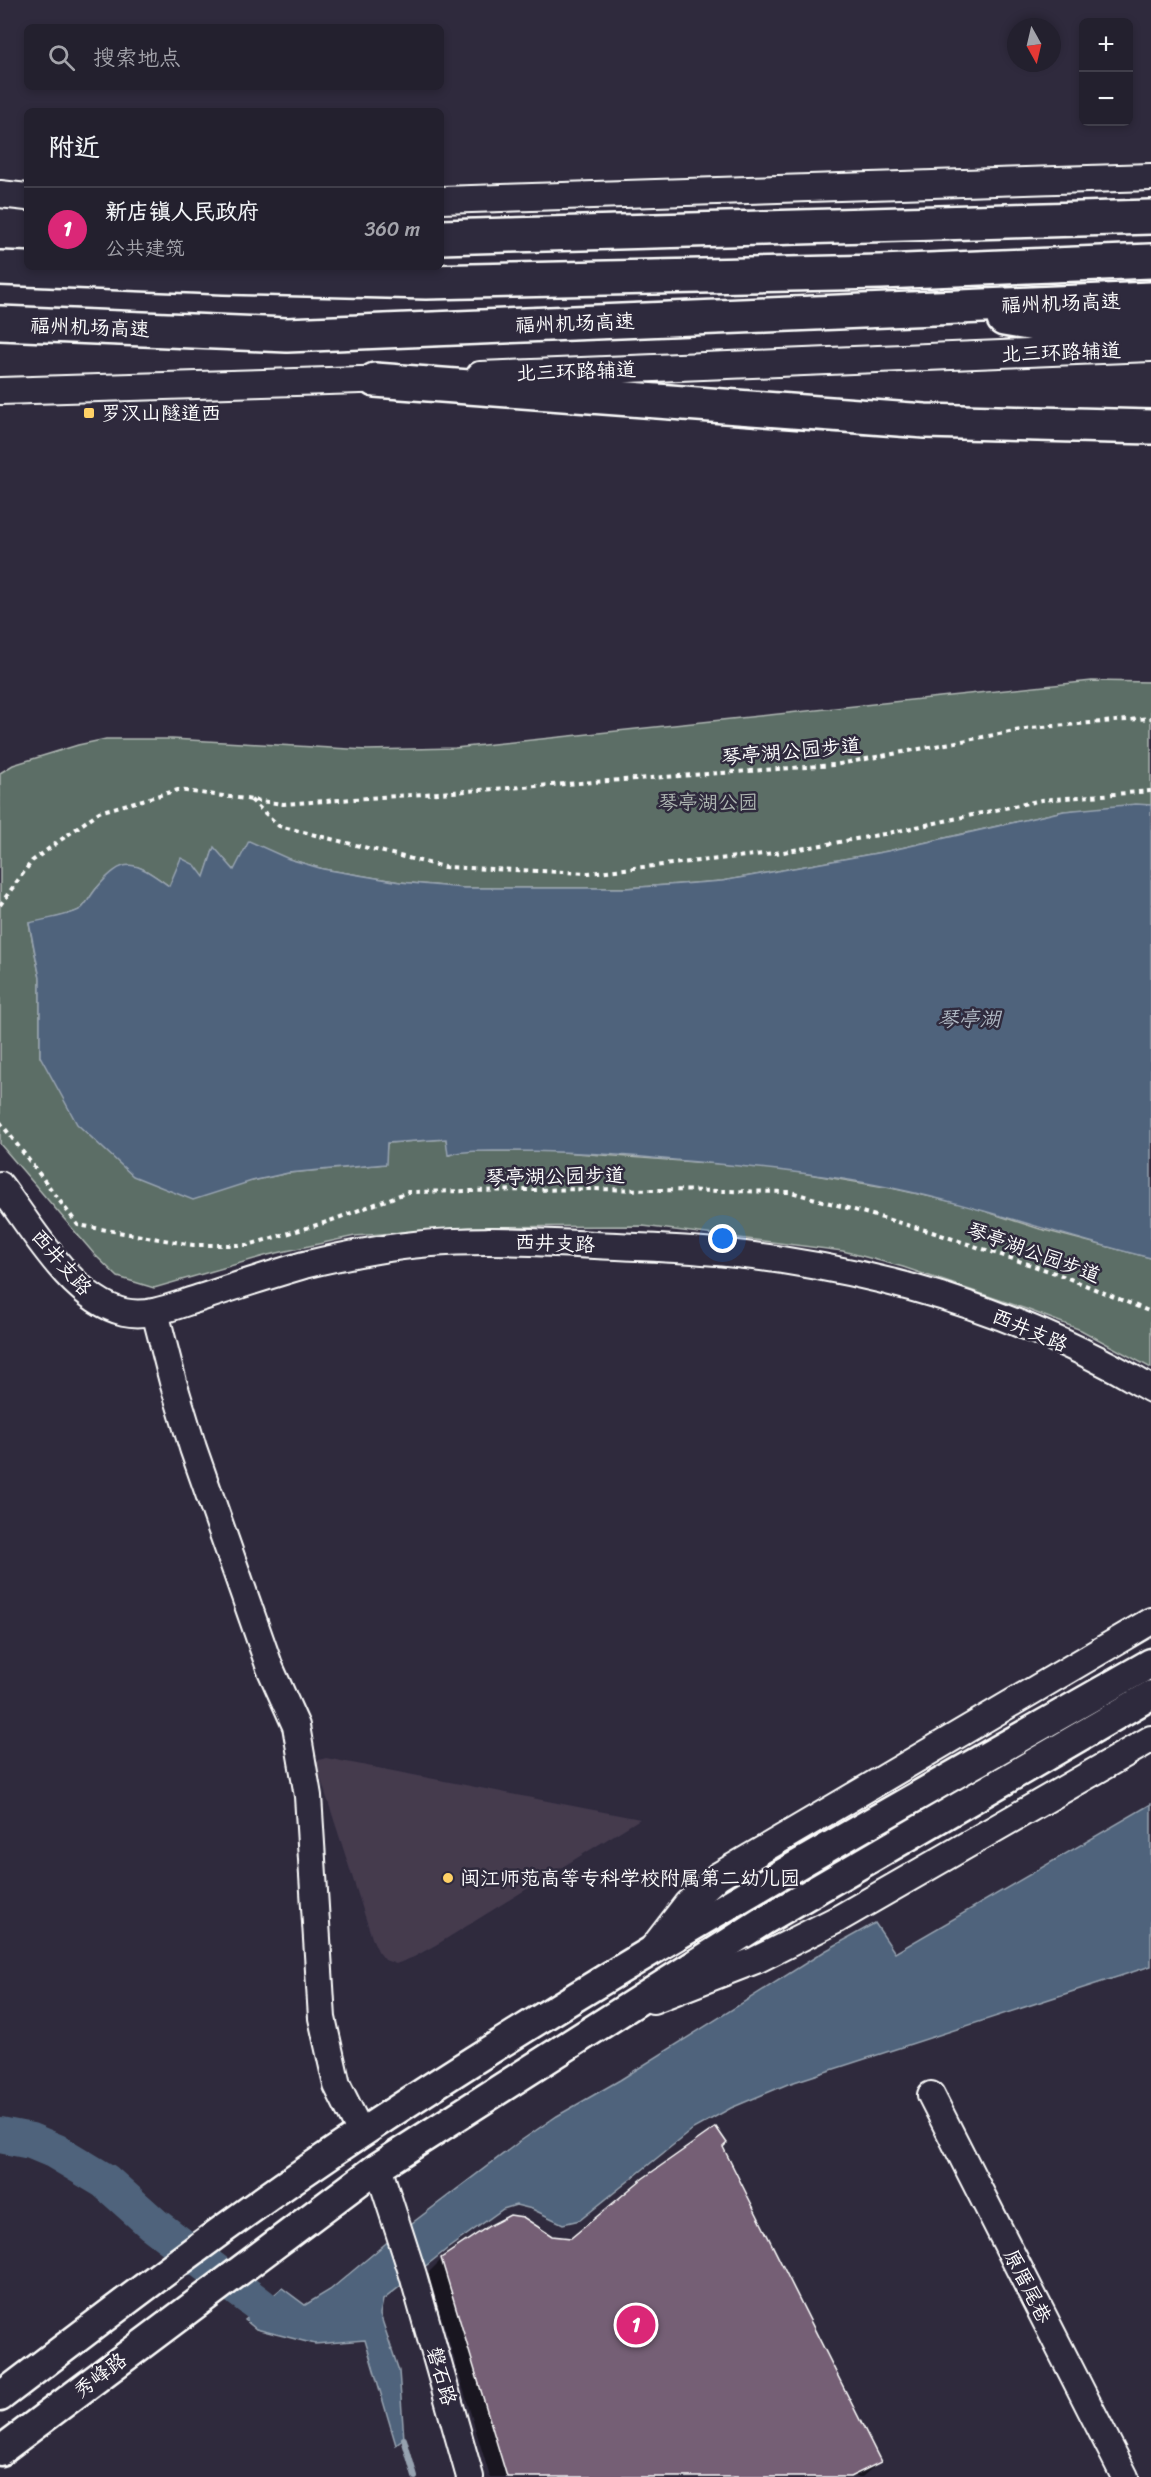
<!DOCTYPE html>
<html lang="zh">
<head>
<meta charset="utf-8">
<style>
	:root { --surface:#23202e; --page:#2b2836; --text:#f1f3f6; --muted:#a3a3aa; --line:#403e4a; --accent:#db2777 }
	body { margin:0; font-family:Sriracha,"LXGW WenKai TC",sans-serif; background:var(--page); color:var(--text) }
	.controls { position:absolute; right:18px; top:18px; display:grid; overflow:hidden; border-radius:9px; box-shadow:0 3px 9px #0003 }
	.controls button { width:54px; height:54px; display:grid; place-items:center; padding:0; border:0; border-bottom:2px solid var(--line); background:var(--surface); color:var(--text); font:30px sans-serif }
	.compass { position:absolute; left:1007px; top:18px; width:54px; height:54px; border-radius:50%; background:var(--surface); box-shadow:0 3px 9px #0003; rotate:172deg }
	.you { position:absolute; left:723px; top:1239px; width:21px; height:21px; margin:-15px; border:4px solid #fff; border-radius:50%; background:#1a73e8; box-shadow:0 0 0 9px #1a73e833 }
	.badge { display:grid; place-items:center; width:39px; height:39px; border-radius:50%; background:var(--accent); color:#fff; font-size:20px; font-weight:700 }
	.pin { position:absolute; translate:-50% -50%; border:3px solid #fff; box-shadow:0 2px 6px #0006 }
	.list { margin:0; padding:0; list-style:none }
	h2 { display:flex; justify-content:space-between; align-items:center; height:78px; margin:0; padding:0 24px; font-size:26px }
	h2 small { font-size:20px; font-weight:400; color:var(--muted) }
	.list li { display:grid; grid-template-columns:39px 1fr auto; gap:18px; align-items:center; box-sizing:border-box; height:84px; padding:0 24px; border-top:2px solid var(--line) }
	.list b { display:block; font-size:22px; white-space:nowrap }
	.list p { margin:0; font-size:20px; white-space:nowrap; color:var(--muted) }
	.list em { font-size:20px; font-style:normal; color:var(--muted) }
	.icon { flex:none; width:33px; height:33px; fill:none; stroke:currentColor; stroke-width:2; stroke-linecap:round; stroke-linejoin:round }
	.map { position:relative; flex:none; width:1151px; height:2477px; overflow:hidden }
	.search { position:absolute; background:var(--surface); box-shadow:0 3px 9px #0003; left:24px; top:24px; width:420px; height:66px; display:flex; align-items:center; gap:15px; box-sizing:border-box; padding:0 21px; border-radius:9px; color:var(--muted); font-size:22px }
	.panel { position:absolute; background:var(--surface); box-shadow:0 3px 9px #0003; left:24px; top:108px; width:420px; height:162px; border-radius:9px }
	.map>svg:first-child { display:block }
	.built { fill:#443a4e }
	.green { fill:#5c6e66; stroke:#aeb6b2; stroke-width:1.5 }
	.water { fill:#50647b; stroke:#96a2b0; stroke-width:1.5 }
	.shadow { fill:#0007 }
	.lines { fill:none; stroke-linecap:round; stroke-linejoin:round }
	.stream { stroke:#96a2b0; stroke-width:6 }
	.river { stroke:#50647b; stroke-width:36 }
	.building { fill:#755f75; stroke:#fff; stroke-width:1.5 }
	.secondary-casing { stroke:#fff; stroke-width:30 }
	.primary-casing { stroke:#fff; stroke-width:33 }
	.highway-casing { stroke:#fff; stroke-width:38 }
	.path { stroke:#fff; stroke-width:4; stroke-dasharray:4.5 4.5; stroke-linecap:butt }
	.secondary { stroke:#2f2a3d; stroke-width:26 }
	.primary { stroke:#2f2a3d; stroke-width:28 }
	.highway { stroke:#2f2a3d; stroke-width:33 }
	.poi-dot { fill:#ffd166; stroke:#2f2a3d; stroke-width:2 }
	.labels { text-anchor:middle; stroke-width:5; stroke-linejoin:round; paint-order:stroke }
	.street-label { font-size:20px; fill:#fff; stroke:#2f2a3d }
	.poi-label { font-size:20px; fill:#fff; stroke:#2f2a3d; text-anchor:start }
	.park-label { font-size:20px; fill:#aeb6b2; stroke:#2f2a3d }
	.water-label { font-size:21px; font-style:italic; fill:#b0b9c4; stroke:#2f2a3d }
</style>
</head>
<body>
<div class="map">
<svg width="1151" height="2477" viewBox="0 0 1151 2477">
	<rect width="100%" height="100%" fill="#2f2a3d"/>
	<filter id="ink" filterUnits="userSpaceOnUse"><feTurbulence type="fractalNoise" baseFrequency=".0167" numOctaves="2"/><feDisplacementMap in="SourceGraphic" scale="12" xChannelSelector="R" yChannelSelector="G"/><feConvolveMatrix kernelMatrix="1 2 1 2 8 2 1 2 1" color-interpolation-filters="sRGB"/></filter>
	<g filter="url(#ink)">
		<polygon class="built" points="326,1758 640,1819 441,1942 414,1957 396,1964 385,1960 378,1951 372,1938 315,1761"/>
		<path class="green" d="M1092,681L1151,682V805L1064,811L888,851L722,881L626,888H464L400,882L323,869L289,859L234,870L214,848L204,878L169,886C136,862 125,855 96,889C91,895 87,903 82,908C74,916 41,920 29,924L40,978V1057L252,1181L288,1173L385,1164L387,1143L446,1139L449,1155L463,1151H549L773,1168L891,1188L963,1204L1040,1229L1151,1258V1368L1081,1330L1026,1309L903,1267L843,1251L643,1226L473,1227L355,1236L268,1255L154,1288L118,1277L95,1255L0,1144V773L13,765L78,745L106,739H172L367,750L455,748Z"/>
		<g class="water">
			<path d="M1136,804L1151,805V1258C1064,1237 980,1206 892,1188C805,1170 718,1164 630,1156C589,1153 548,1151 507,1151C487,1151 468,1150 448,1155L446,1139L387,1143L386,1164L288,1173L252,1181L193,1200L133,1176L77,1124L40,1056V978L29,923C40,920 75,915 82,908C87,903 91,895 96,889C125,854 135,862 169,886L181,858L195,865L204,877L214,847L234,870L249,841L289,859L323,869L400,882L464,888H626L722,881L888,851L1064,811Z"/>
			<polygon points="1151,1804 1151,1966 788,2084 731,2108 693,2129 580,2220 563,2224 532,2209 516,2205 503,2209 447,2249 383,2300 380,2314 399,2371 404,2439 396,2445 365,2340 315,2344 256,2329 245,2320 282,2288 305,2305 330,2290 391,2239 519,2142 557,2116 620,2080 825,1951 875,1923 895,1953"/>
		</g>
		<polygon class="shadow" points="721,2147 879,2462 862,2477 490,2477 428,2273 442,2259 551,2237 571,2239"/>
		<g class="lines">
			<polyline class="stream" points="404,2439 415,2477"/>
			<polyline class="river" points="0,2135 31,2141 55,2151 105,2181 153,2224 261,2306"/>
		</g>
		<polygon class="building" points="716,2127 727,2143 723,2147 881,2462 850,2477 507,2477 441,2258 489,2226 510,2215 523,2217 552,2236 571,2238 642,2179"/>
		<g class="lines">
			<g class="secondary-casing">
				<g id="secondary">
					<polyline points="0,194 27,197"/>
					<polyline points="441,200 1151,177"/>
					<polyline points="480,375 1151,348"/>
					<polyline points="0,391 393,379"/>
					<path d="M0,1185C31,1226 72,1300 124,1312C151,1318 178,1304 203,1297C236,1286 270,1275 304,1265C328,1259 353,1254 377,1250C449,1237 523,1241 595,1245C657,1248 721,1250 782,1260C912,1280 1038,1321 1151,1389"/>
					<polyline points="155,1312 173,1382 193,1448 270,1668 296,1726 308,1796 322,2018 337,2085 361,2133"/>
					<polyline points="653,1948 687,1904 718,1876 1151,1621"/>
					<polyline points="653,2000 756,1960 838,1919 1151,1739"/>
					<polyline points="931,2095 1125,2477"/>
					<polyline points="378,2167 413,2275 470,2477"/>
				</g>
			</g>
			<g class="primary-casing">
				<g id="primary">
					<path d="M0,2397C118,2307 236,2216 360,2134C616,1964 884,1815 1151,1663"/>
					<polyline points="0,2451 378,2167 763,1921 1151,1695"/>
				</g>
			</g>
			<g class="highway-casing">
				<g id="highway">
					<polyline points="441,237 1151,217"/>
					<polyline points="0,268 224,277 426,282 881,272 1151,261"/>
					<polyline points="1004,319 1058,328 1151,331"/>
					<polyline points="0,323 287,335 1151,299"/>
					<polyline points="375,380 925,421 1151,427"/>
				</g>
			</g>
			<g class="path">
				<polyline points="251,800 279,826 444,867 588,873 783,852 884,834 1042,800 1151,791"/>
				<polyline points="0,905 32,861 99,812 178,790 283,804 834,765 1031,728 1151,718"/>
				<polyline points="0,1122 78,1225 193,1245 248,1245 327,1222 408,1192 590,1189 791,1192 932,1232 1058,1274 1151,1312"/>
			</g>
			<use href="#secondary" class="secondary"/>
			<use href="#primary" class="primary"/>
			<use href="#highway" class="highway"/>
		</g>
	</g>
	<g class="poi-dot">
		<rect x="83" y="407" width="12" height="12" rx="3"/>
		<circle cx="448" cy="1878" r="6"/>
	</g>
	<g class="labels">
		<g class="street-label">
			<text transform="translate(1061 303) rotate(-2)" y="7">福州机场高速</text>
			<text transform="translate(575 323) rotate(-2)" y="7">福州机场高速</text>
			<text transform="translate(90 327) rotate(2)" y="7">福州机场高速</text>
			<text transform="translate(1061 352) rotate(-2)" y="7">北三环路辅道</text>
			<text transform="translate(576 371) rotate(-2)" y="7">北三环路辅道</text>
			<text transform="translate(791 751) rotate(-5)" y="7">琴亭湖公园步道</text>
			<text transform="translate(555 1176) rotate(-1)" y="7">琴亭湖公园步道</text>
			<text transform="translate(555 1243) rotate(2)" y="7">西井支路</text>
			<text transform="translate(1034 1252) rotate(20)" y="7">琴亭湖公园步道</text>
			<text transform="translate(62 1262) rotate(49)" y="7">西井支路</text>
			<text transform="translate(1030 1330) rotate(23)" y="7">西井支路</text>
			<text transform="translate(1028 2286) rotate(63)" y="7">原厝尾巷</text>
			<text transform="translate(100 2375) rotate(-37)" y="7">秀峰路</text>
			<text transform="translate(442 2376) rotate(74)" y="7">磐石路</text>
		</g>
		<g class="poi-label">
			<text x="101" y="420">罗汉山隧道西</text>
			<text x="460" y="1885">闽江师范高等专科学校附属第二幼儿园</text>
		</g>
		<g class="park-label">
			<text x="708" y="809">琴亭湖公园</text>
		</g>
		<g class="water-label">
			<text x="969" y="1026">琴亭湖</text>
		</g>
	</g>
</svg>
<div class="controls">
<button>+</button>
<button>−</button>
</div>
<svg class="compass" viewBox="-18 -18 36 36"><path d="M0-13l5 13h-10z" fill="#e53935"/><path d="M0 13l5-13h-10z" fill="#a3a3aa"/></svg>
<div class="you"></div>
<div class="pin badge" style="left:636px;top:2325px">1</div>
<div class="search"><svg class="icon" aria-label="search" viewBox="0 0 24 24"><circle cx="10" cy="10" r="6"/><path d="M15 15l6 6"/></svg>搜索地点</div>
<section class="panel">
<h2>附近<small></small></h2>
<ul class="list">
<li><span class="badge">1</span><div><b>新店镇人民政府</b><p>公共建筑</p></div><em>360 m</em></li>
</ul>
</section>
</div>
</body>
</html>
